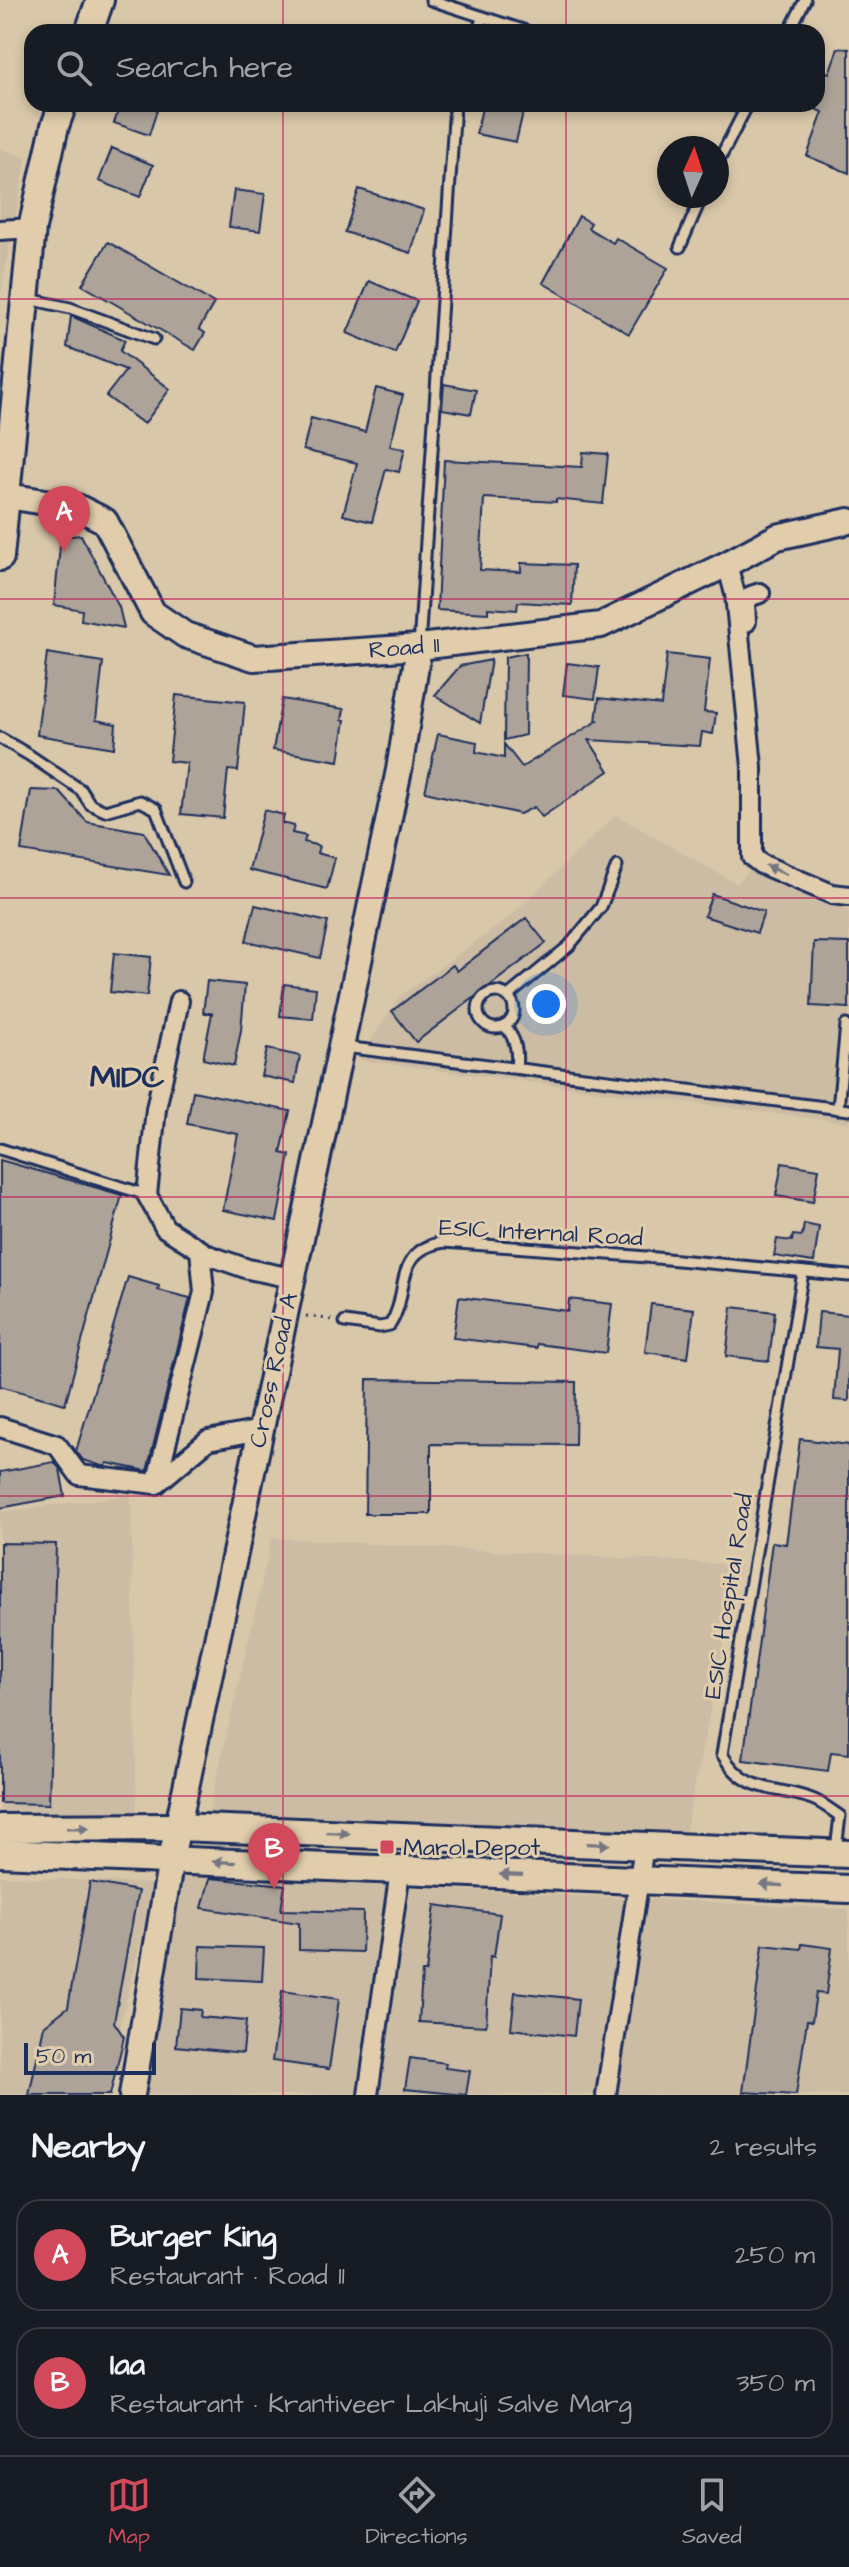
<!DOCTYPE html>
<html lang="en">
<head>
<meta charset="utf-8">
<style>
	:root { --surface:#171b24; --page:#20242c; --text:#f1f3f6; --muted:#9ea1a6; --line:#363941; --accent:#d1495b }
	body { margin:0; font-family:"Architects Daughter",sans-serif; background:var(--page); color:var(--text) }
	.compass { position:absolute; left:657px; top:136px; width:72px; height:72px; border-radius:50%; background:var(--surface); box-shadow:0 4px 12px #0003; rotate:3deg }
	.scale { position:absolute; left:24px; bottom:20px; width:132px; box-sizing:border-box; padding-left:8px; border:4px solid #1b2f5e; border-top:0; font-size:22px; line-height:28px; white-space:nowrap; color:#1b2f5e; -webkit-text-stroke:6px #e1cdac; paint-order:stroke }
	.you { position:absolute; left:546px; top:1004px; width:28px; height:28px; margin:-20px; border:6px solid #fff; border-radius:50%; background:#1a73e8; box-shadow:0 0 0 12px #1a73e833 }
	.badge { display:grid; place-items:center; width:52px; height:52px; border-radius:50%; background:var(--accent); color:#fff; font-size:26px; font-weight:700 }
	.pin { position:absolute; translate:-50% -66px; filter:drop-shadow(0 2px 4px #0008) }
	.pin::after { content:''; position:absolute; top:42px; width:28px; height:24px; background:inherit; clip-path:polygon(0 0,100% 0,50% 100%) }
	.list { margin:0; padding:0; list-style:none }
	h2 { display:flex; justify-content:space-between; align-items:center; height:104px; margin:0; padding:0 32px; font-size:34px }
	h2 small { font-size:26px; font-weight:400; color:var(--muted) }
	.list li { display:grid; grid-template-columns:52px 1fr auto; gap:24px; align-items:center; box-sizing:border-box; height:112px; margin:0 16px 16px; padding:0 16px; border:2px solid var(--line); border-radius:24px }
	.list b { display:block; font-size:30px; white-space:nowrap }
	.list p { margin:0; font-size:26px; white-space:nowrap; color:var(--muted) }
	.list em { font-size:26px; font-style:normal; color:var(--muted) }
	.icon { flex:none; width:44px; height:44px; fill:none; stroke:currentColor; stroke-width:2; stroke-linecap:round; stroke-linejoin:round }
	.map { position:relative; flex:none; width:849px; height:2095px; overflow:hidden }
	.search { position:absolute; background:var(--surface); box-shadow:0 4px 12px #0003; left:24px; right:24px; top:24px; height:88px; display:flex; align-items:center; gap:20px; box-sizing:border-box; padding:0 28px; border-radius:24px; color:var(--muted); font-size:30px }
	.sheet { height:360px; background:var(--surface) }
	nav { display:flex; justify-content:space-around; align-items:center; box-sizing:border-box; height:112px; border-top:2px solid var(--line); background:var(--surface); font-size:22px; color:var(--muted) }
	nav a { display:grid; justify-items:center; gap:4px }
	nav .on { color:var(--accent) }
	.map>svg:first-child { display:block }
	.built { fill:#ccbca4 }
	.building { fill:#ada398; stroke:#1b2f5e; stroke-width:2 }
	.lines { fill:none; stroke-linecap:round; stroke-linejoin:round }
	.service-casing { stroke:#1b2f5e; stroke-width:15 }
	.minor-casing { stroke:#1b2f5e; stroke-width:24 }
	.tertiary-casing { stroke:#1b2f5e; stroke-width:30 }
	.secondary-casing { stroke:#1b2f5e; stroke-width:32 }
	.path { stroke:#1b2f5e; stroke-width:3; stroke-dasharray:2 6; stroke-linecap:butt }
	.service { stroke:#e1cdac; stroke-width:9 }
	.minor { stroke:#e1cdac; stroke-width:18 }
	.tertiary { stroke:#e1cdac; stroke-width:24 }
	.secondary { stroke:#e1cdac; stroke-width:26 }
	.oneway { fill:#747681 }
	.grid { fill:none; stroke:#c2185b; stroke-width:2; stroke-opacity:0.55 }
	.poi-dot { fill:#d1495b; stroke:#e1cdac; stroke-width:3 }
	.labels { text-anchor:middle; stroke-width:6; stroke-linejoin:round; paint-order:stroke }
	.street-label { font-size:24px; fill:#1b2f5e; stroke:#e1cdac }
	.poi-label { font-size:24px; fill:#1b2f5e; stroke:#e1cdac; text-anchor:start }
	.district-label { font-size:32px; font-weight:bold; fill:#1b2f5e; stroke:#e1cdac }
</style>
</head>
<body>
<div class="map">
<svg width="849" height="2095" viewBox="0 0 849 2095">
	<rect width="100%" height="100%" fill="#d9c7a9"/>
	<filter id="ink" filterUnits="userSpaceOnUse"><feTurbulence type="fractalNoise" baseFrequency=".0125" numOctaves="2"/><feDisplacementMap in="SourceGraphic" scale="16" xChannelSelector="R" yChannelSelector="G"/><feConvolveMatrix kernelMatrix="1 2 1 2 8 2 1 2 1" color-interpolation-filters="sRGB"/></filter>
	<g filter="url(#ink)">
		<g class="built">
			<polygon points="0,149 27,157 0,297"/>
			<polygon points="616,815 737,884 755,863 849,912 849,1123 359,1060 399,997 509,918"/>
			<polygon points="131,1495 137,1817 0,1812 0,1512"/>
			<polygon points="272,1538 740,1565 685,1833 208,1815"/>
			<polygon points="0,1876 154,1884 104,2095 0,2095"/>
			<polygon points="181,1876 849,1909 849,2095 136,2095"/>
		</g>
		<g class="building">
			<polygon points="838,48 849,49 849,173 807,156 823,112 817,110 817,69 829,73"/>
			<polygon points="121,104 159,104 149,135 114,123"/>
			<polygon points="483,104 525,104 516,142 476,134"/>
			<polygon points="112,148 153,165 140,197 99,181"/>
			<polygon points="359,189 424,210 411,253 345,232"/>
			<polygon points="234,190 265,194 260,231 229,227"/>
			<polygon points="579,216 591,223 588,228 613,243 616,238 668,268 629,334 543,283"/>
			<polygon points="108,242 214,303 199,329 205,333 195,350 82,285"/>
			<polygon points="369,281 417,301 395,353 347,333"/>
			<polygon points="71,316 125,340 120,351 170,389 144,424 106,396 126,370 67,347"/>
			<polygon points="444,384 476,390 471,414 442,409"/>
			<polygon points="376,388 403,395 390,446 405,449 399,472 386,469 372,522 343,515 357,463 303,450 311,418 365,432"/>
			<polygon points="583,452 608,454 603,504 556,499 556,502 484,498 480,570 521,572 521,563 574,565 572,605 518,602 517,610 488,608 488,613 437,610 444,460 582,467"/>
			<polygon points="81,535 119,607 124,628 81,620 82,610 54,605 61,537"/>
			<polygon points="47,653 103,662 96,720 116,724 114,748 37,735"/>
			<polygon points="526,653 525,735 504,740 505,657"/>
			<polygon points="667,654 710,659 704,712 716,713 713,734 702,732 700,746 589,740 609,771 542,817 534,807 520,814 425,792 438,734 477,742 476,752 504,758 504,744 522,767 599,720 596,721 599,698 661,705"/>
			<polygon points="491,660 480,723 435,695 460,666"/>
			<polygon points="567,663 599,667 595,699 563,695"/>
			<polygon points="176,695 245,702 238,771 228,770 223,818 181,814 187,763 169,761"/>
			<polygon points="282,699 344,709 342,720 345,720 339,761 273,750"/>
			<polygon points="31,790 59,791 87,822 144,832 169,875 21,851"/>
			<polygon points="264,810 284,815 282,823 294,826 292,833 306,836 304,842 319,846 317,853 335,858 327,889 249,870"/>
			<polygon points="712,894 764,912 757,933 704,916"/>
			<polygon points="255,905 328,922 320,958 246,941"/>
			<polygon points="526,918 546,943 416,1042 392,1011 453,965 457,971"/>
			<polygon points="814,942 849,943 849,1008 811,1006"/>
			<polygon points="114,953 151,957 147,996 110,992"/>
			<polygon points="207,981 245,985 241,1030 234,1066 203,1059 212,1013 203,1013"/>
			<polygon points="284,984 316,988 313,1019 280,1016"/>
			<polygon points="267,1049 300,1056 295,1083 261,1076"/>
			<polygon points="193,1091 290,1111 281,1153 290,1155 277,1221 223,1210 238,1134 187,1124"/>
			<polygon points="0,1160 122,1195 65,1404 0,1386"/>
			<polygon points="782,1163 819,1169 813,1202 776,1196"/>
			<polygon points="804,1224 819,1227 814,1262 774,1256 777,1239 792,1241 793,1235 802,1236"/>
			<polygon points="128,1277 159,1286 158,1290 190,1298 147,1471 107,1463 106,1466 102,1466 83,1460 76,1451"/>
			<polygon points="459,1297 568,1311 569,1299 612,1304 606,1353 537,1344 537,1348 453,1338"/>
			<polygon points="651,1304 694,1309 688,1358 645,1352"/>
			<polygon points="732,1307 775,1312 769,1361 726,1356"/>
			<polygon points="819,1312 849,1315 849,1401 834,1400 838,1349 816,1347"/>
			<polygon points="367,1379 576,1382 575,1445 431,1444 431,1514 365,1514"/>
			<polygon points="800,1439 849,1445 849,1754 831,1752 828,1771 743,1760 772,1542 786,1544"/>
			<polygon points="54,1462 60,1469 65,1496 0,1508 0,1472"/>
			<polygon points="0,1543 56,1544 49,1804 0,1803"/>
			<polygon points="210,1878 285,1885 281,1910 363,1912 362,1952 299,1950 299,1923 202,1908"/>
			<polygon points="90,1882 138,1891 114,2022 124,2037 110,2095 29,2095 44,2026 68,2007"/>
			<polygon points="435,1905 500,1914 494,1957 490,1956 486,2026 419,2022 422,1972 426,1972"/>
			<polygon points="802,1944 832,1948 826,1994 816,1993 812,2021 807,2020 796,2095 743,2092 763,1945 801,1949"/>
			<polygon points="200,1946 264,1948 262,1981 199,1978"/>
			<polygon points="282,1991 339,1999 329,2069 272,2061"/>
			<polygon points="515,1992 578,1999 574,2036 511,2029"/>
			<polygon points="180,2008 201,2010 200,2017 246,2021 243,2053 176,2046"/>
			<polygon points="410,2058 446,2063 445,2068 470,2071 466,2095 405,2089"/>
		</g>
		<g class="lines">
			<g class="service-casing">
				<g id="service">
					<polyline points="431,0 529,32"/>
					<polyline points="477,32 483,17"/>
					<polyline points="789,32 805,0"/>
					<polyline points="730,104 744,109"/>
					<polyline points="717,164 748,104"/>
					<polyline points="680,247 702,196"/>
					<polyline points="29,299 70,308 154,339"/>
					<polyline points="419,647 455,104"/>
					<polyline points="0,738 29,755 81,790 90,804 105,811 140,801 156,809 184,882"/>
					<circle cx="496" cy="1010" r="18"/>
					<polyline points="508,996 569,946 601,907 617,866"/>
					<path d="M505,1026C516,1039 518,1052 516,1068"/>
					<polyline points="344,1047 849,1110"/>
					<polyline points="838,1109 846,1025"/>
					<polyline points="0,1149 147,1195"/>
					<path d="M803,1272L722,1754C746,1795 775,1785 812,1799C821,1802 831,1810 840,1816L836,1850"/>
					<path d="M345,1322L380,1327L390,1325C411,1293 391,1251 444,1242L635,1256L849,1276"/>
				</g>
			</g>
			<g class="minor-casing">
				<g id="minor">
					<polyline points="0,230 32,228"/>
					<polyline points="727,564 735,594 752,767 752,857 761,864 832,894 849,896"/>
					<polyline points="746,622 745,603 751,596 760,593"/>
					<polyline points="179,1001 156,1109 147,1195 165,1228 208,1255 248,1269 292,1278"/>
					<polyline points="0,1427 57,1445 79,1475 156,1484 208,1440 261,1430"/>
					<polyline points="156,1484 204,1292 200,1250"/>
					<polyline points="368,2095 400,1871"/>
					<polyline points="606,2095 644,1846"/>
				</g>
			</g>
			<g class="tertiary-casing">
				<g id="tertiary">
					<polyline points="7,496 77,507 105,521 153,613 185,635 254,658 419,647 601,625 727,564 777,537 849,521"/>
					<polyline points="132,2095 171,1859 399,770 419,647"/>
				</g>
			</g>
			<g class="secondary-casing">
				<g id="secondary">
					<polyline points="89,32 100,0"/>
					<polyline points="0,557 32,228 55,126 63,104"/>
					<polyline points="0,1828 178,1827 849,1854"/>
					<polyline points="0,1853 849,1889"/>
				</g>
			</g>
			<polyline class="path" points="306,1316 334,1320"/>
			<use href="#service" class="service"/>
			<use href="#minor" class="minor"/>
			<use href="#tertiary" class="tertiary"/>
			<use href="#secondary" class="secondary"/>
		</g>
		<defs><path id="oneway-solid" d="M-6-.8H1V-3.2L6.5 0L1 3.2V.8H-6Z" transform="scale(2)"/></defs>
		<g class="oneway">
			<use href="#oneway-solid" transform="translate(776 870) rotate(-157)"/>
			<use href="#oneway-solid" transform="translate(78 1828)"/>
			<use href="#oneway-solid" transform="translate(338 1833) rotate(2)"/>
			<use href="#oneway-solid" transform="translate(598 1844) rotate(2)"/>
			<use href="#oneway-solid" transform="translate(224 1862) rotate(-177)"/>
			<use href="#oneway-solid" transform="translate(511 1875) rotate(-178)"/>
			<use href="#oneway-solid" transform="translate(771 1885) rotate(-177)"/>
		</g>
	</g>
	<path class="grid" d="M283,0V32M566,0V32M283,104V2095M566,104V2095M0,299H849M0,599H849M0,898H849M0,1197H849M0,1496H849M0,1796H849"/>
	<rect class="poi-dot" x="379" y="1839" width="16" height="16" rx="4"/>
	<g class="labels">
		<g class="street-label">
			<text transform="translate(404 647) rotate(-5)" y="8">Road 11</text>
			<text transform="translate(541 1232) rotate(3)" y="8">ESIC Internal Road</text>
			<text transform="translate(273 1370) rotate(-78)" y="8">Cross Road A</text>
			<text transform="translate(728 1596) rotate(-81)" y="8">ESIC Hospital Road</text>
		</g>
		<g class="poi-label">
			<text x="403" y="1855">Marol Depot</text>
		</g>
		<g class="district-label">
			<text x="127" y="1087">MIDC</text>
		</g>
	</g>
</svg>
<svg class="compass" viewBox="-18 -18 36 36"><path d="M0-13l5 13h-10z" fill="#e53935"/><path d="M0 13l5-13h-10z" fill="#9ea1a6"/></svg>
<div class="scale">50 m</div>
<div class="you"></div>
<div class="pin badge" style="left:64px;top:552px">A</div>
<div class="pin badge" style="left:274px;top:1889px">B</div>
<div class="search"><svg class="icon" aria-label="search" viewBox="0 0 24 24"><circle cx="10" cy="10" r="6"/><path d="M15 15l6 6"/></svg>Search here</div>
</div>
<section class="sheet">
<h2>Nearby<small>2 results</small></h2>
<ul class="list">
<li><span class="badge">A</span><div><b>Burger King</b><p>Restaurant · Road 11</p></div><em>250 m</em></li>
<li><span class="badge">B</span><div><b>Iaa</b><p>Restaurant · Krantiveer Lakhuji Salve Marg</p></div><em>350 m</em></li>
</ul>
</section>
<nav>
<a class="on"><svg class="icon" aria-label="map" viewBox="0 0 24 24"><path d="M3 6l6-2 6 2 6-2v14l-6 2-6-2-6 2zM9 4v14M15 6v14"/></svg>Map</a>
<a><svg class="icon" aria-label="directions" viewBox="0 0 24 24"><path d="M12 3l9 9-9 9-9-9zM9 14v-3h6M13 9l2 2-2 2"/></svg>Directions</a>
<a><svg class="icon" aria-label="saved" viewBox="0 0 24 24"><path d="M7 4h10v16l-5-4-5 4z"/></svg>Saved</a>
</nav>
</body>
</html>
